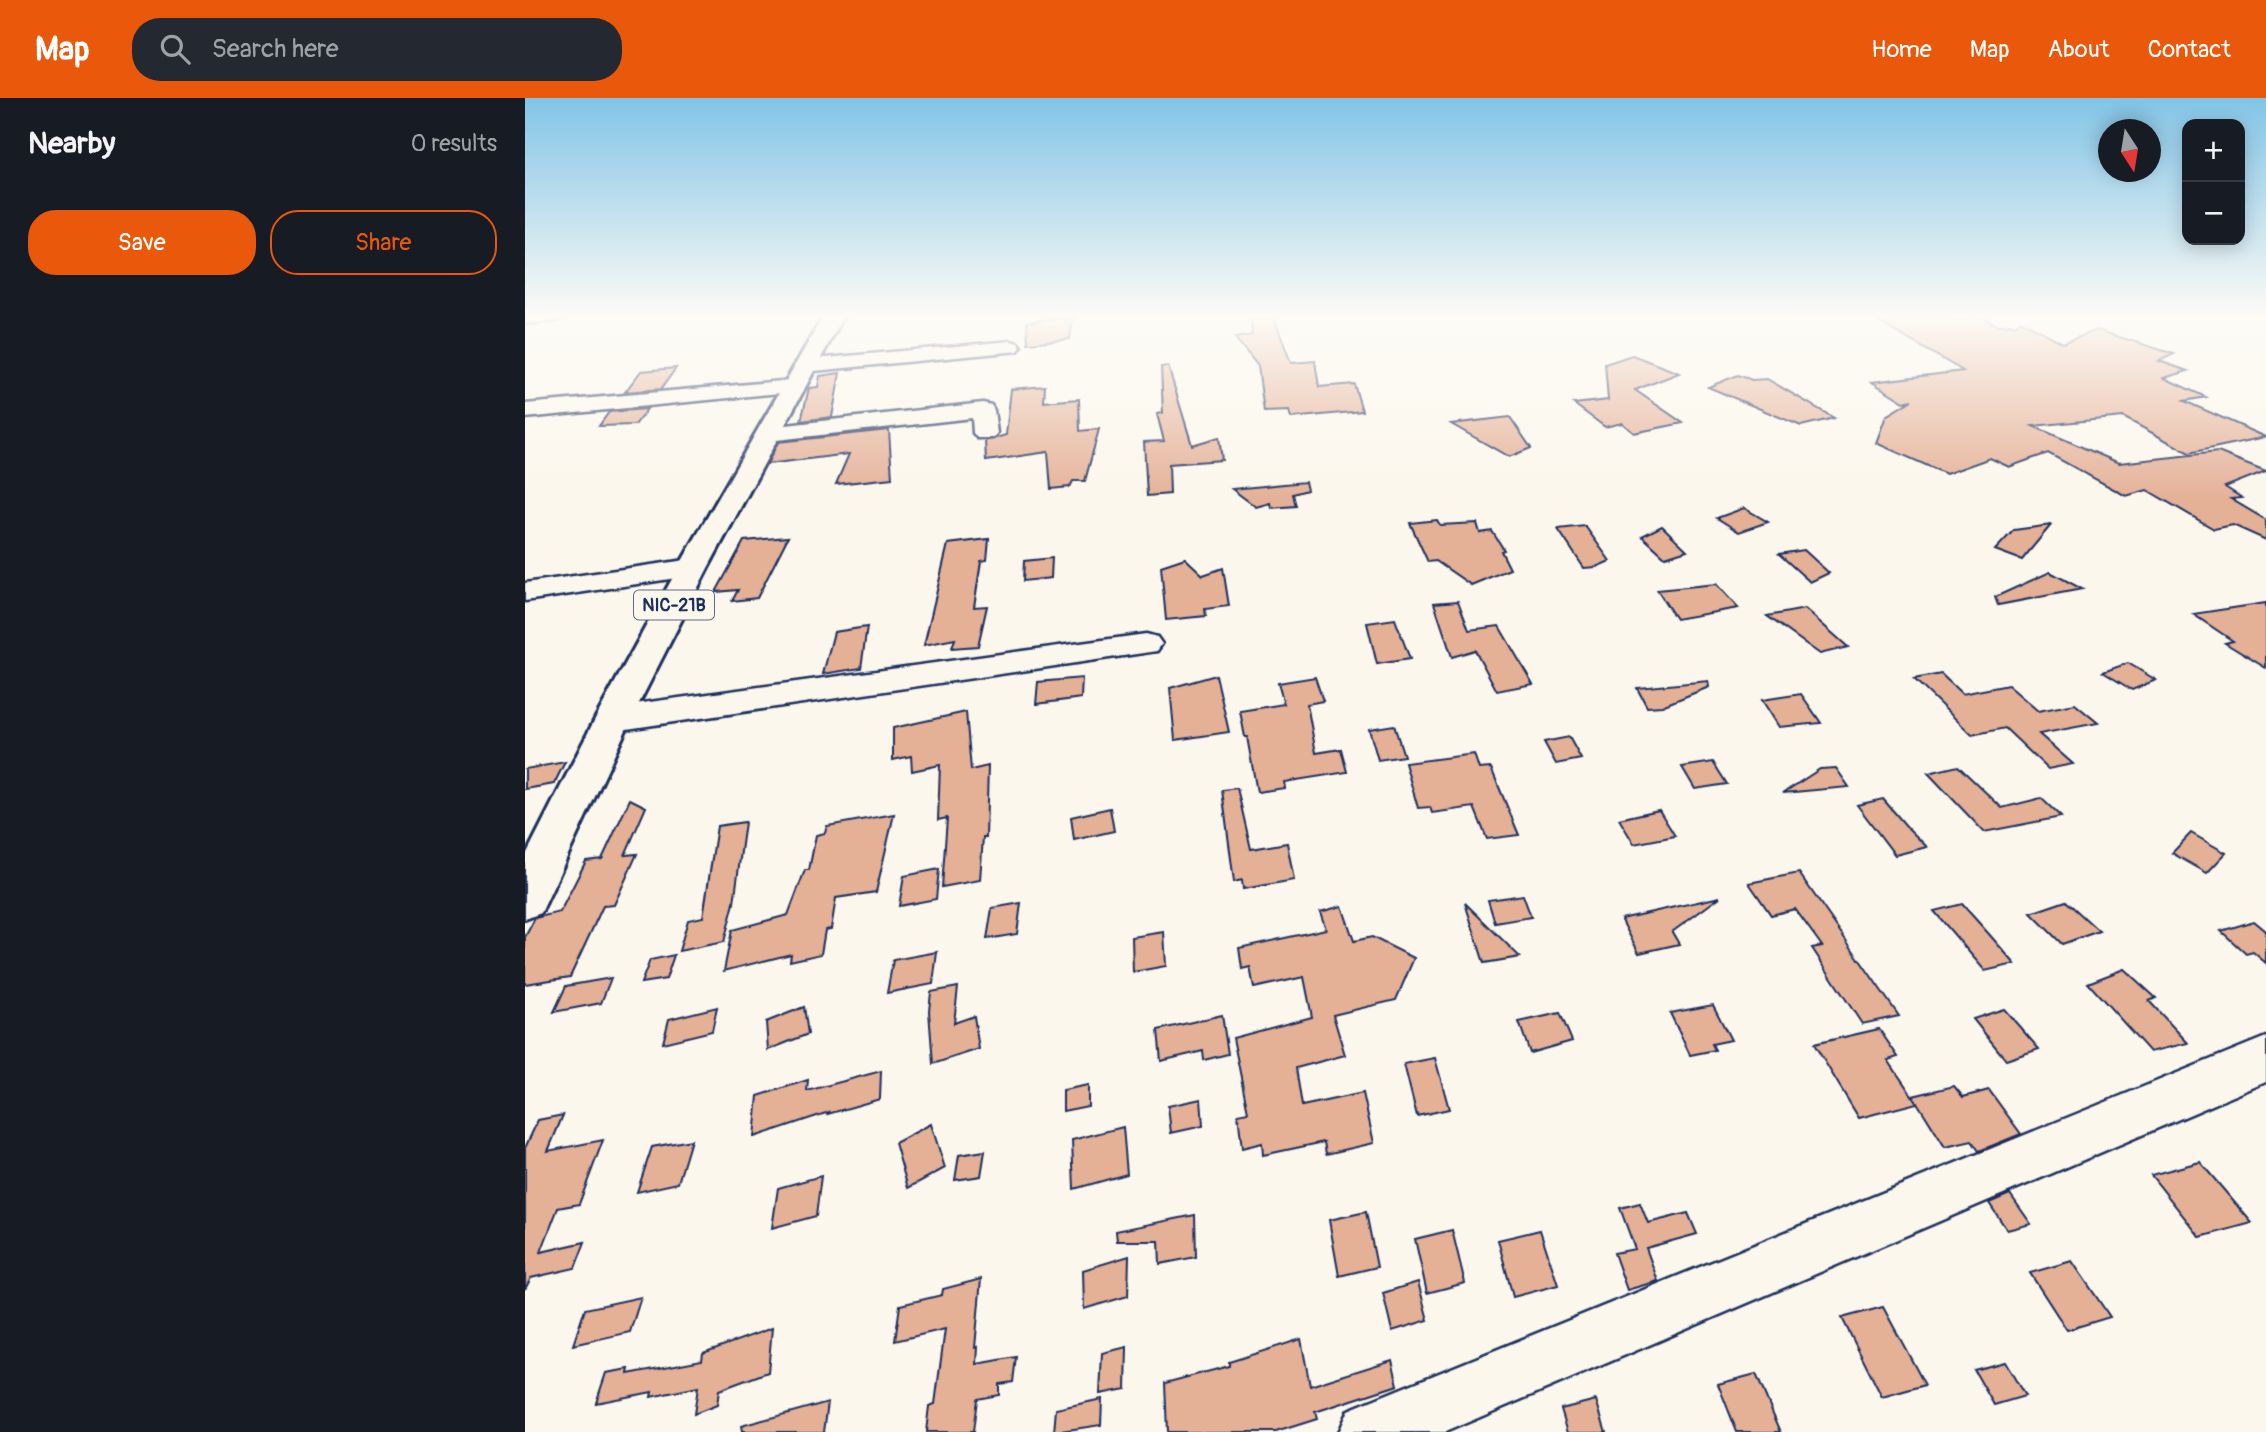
<!DOCTYPE html>
<html lang="en">
<head>
<meta charset="utf-8">
<style>
	:root { --surface:#171b24; --page:#242831; --text:#f1f3f6; --muted:#9ea1a6; --line:#363941; --accent:#ea580c }
	body { margin:0; font-family:Pangolin,sans-serif; background:var(--page); color:var(--text) }
	.controls { position:absolute; right:21px; top:21px; display:grid; overflow:hidden; border-radius:14px; box-shadow:0 4px 18px #0003 }
	.controls button { width:63px; height:63px; display:grid; place-items:center; padding:0; border:0; border-bottom:2px solid var(--line); background:var(--surface); color:var(--text); font:35px sans-serif }
	.compass { position:absolute; left:1573px; top:21px; width:63px; height:63px; border-radius:50%; background:var(--surface); box-shadow:0 4px 18px #0003; rotate:168deg }
	.list { margin:0; padding:0; list-style:none }
	h2 { display:flex; justify-content:space-between; align-items:center; height:91px; margin:0; padding:0 28px; font-size:30px }
	h2 small { font-size:23px; font-weight:400; color:var(--muted) }
	.actions { display:flex; gap:14px; padding:21px 28px }
	.actions a { flex:1; padding:16px 0; border:2px solid var(--accent); border-radius:28px; text-align:center; font-size:24px; color:var(--accent) }
	.actions .main { background:var(--accent); color:#fff }
	.icon { flex:none; width:38px; height:38px; fill:none; stroke:currentColor; stroke-width:2; stroke-linecap:round; stroke-linejoin:round }
	.map { position:relative; flex:none; width:1741px; height:1334px; overflow:hidden }
	header { display:flex; align-items:center; gap:42px; box-sizing:border-box; height:98px; padding:0 35px; background:var(--accent); color:#fff }
	header strong { font-size:33px }
	nav { display:flex; gap:38px; margin-inline-start:auto; font-size:24px }
	.search { width:490px; height:63px; background:var(--page); display:flex; align-items:center; gap:18px; box-sizing:border-box; padding:0 24px; border-radius:28px; color:var(--muted); font-size:26px }
	main { display:flex }
	aside { flex:1; background:var(--surface) }
	.map>svg:first-child { display:block }
	.building { fill:#e4b096; stroke:#1b2f5e; stroke-width:2 }
	.lines { fill:none; stroke-linecap:round; stroke-linejoin:round }
	.minor-casing { stroke:#1b2f5e; stroke-width:5 }
	.highway-casing { stroke:#1b2f5e; stroke-width:6 }
	.minor { fill:#fbf7ec; fill-rule:evenodd }
	.highway { fill:#fbf7ec; fill-rule:evenodd }
	.labels { text-anchor:middle; stroke-width:5; stroke-linejoin:round; paint-order:stroke }
	.shield { fill:#fbf7ec; stroke:#5e6b89; stroke-width:2 }
	.shield-label { font-size:18px; font-weight:bold; fill:#1b2f5e }
</style>
</head>
<body>
<header>
<strong>Map</strong>
<div class="search"><svg class="icon" aria-label="search" viewBox="0 0 24 24"><circle cx="10" cy="10" r="6"/><path d="M15 15l6 6"/></svg>Search here</div>
<nav><a>Home</a><a>Map</a><a>About</a><a>Contact</a></nav>
</header>
<main>
<aside>
<h2>Nearby<small>0 results</small></h2>
<ul class="list">
</ul>
<div class="actions"><a class="main">Save</a><a>Share</a></div>
</aside>
<div class="map">
<svg width="1741" height="1334" viewBox="0 0 1741 1334">
	<rect width="100%" height="100%" fill="#fbf7ec"/>
	<filter id="ink" filterUnits="userSpaceOnUse"><feTurbulence type="fractalNoise" baseFrequency=".0143" numOctaves="2"/><feDisplacementMap in="SourceGraphic" scale="14" xChannelSelector="R" yChannelSelector="G"/><feConvolveMatrix kernelMatrix="1 2 1 2 8 2 1 2 1" color-interpolation-filters="sRGB"/></filter>
	<g filter="url(#ink)">
		<g class="building">
			<polygon points="725,217 748,217 766,265 790,263 794,289 829,286 837,313 766,320 764,313 739,314 733,268 710,240 727,237"/>
			<polygon points="1398,217 1454,217 1472,227 1492,226 1495,222 1538,245 1572,232 1649,256 1634,263 1663,273 1639,280 1681,299 1659,303 1741,339 1664,355 1598,319 1508,328 1594,365 1693,354 1741,373 1700,389 1717,400 1706,401 1741,422 1741,442 1708,427 1689,431 1622,392 1601,398 1523,355 1484,369 1465,360 1421,376 1351,345 1361,318 1387,302 1379,304 1347,284 1438,273 1352,223"/>
			<polygon points="548,219 545,241 503,245 502,224"/>
			<polygon points="1107,257 1154,275 1110,292 1158,325 1109,335 1097,325 1080,329 1049,306 1083,302 1080,266"/>
			<polygon points="643,268 667,347 694,339 697,362 644,366 645,396 622,398 619,344 639,343 632,316 638,315 636,269"/>
			<polygon points="151,270 136,291 100,294 116,273"/>
			<polygon points="315,275 307,319 276,323 284,290 293,289 295,278"/>
			<polygon points="1213,277 1227,282 1242,281 1309,320 1276,328 1183,289"/>
			<polygon points="520,288 519,304 554,301 555,333 574,331 560,383 548,383 545,389 526,391 523,354 461,363 460,343 481,337 486,291"/>
			<polygon points="122,311 110,327 74,328 84,314"/>
			<polygon points="985,319 1006,350 984,359 926,326"/>
			<polygon points="364,332 367,380 311,386 324,356 242,366 253,344"/>
			<polygon points="780,384 782,392 768,396 771,408 746,410 745,405 731,409 707,391"/>
			<polygon points="1219,410 1243,424 1214,434 1192,420"/>
			<polygon points="912,422 915,427 952,425 955,435 967,433 979,452 976,453 985,471 946,487 911,463 903,464 885,425"/>
			<polygon points="1526,427 1497,462 1470,452 1489,432"/>
			<polygon points="1060,428 1085,463 1071,469 1059,470 1033,431"/>
			<polygon points="1137,428 1162,452 1140,459 1117,438"/>
			<polygon points="263,439 232,500 207,503 213,492 191,494 219,443"/>
			<polygon points="464,441 462,462 456,463 449,509 462,508 453,548 427,550 430,541 399,547 423,446"/>
			<polygon points="1279,452 1304,475 1285,484 1254,456"/>
			<polygon points="527,460 526,480 498,483 499,463"/>
			<polygon points="660,460 678,477 698,470 704,508 680,511 681,518 641,522 636,468"/>
			<polygon points="1525,474 1557,491 1473,507 1470,499"/>
			<polygon points="1191,486 1213,510 1151,521 1132,492"/>
			<polygon points="933,503 944,532 974,528 1008,586 972,593 950,552 927,559 909,505"/>
			<polygon points="1741,505 1741,570 1700,545 1708,543 1668,516"/>
			<polygon points="1280,511 1323,549 1295,556 1242,518"/>
			<polygon points="870,521 885,561 852,566 842,525"/>
			<polygon points="342,529 336,570 298,576 309,534"/>
			<polygon points="1603,565 1631,582 1607,592 1578,574"/>
			<polygon points="1416,576 1437,596 1483,587 1513,613 1550,606 1573,625 1514,636 1548,666 1523,671 1480,630 1447,637 1389,581"/>
			<polygon points="691,577 704,634 650,642 645,590"/>
			<polygon points="790,579 798,603 782,606 791,655 816,651 822,674 759,684 760,690 732,694 722,639 720,639 715,613 759,606 753,585"/>
			<polygon points="557,580 556,600 511,606 513,584"/>
			<polygon points="1183,583 1184,589 1137,608 1122,609 1112,590"/>
			<polygon points="1276,596 1296,625 1254,629 1237,602"/>
			<polygon points="441,614 446,672 463,668 461,739 458,739 455,782 417,789 422,720 413,722 415,667 387,673 386,658 368,662 368,630"/>
			<polygon points="869,627 879,658 853,662 844,631"/>
			<polygon points="1044,639 1056,661 1031,666 1019,644"/>
			<polygon points="949,656 954,671 966,670 994,737 962,741 949,709 907,715 905,709 893,710 880,665"/>
			<polygon points="40,664 29,686 0,691 0,671"/>
			<polygon points="1188,664 1202,686 1170,691 1157,669"/>
			<polygon points="1433,668 1477,710 1516,700 1536,719 1459,734 1403,675"/>
			<polygon points="1311,670 1324,689 1258,695 1295,671"/>
			<polygon points="712,690 726,751 762,745 769,782 718,791 717,782 709,784 697,692"/>
			<polygon points="105,701 121,709 100,757 112,756 89,807 78,808 45,879 0,886 0,839 10,820 35,814 61,763 77,761"/>
			<polygon points="1358,701 1382,729 1402,749 1370,757 1332,707"/>
			<polygon points="585,710 589,733 549,742 546,719"/>
			<polygon points="1134,712 1150,738 1109,746 1094,721"/>
			<polygon points="369,716 351,794 311,800 306,831 300,832 296,856 265,863 266,856 199,873 207,832 263,817 280,772 284,772 291,737 300,735 302,728"/>
			<polygon points="220,724 209,805 199,844 154,853 163,822 178,819 192,728"/>
			<polygon points="1666,735 1701,755 1682,775 1647,755"/>
			<polygon points="414,771 411,801 374,808 379,778"/>
			<polygon points="1274,775 1374,918 1337,926 1287,850 1297,848 1270,811 1246,817 1224,785"/>
			<polygon points="998,797 1006,819 970,825 963,802"/>
			<polygon points="1195,799 1147,834 1154,846 1114,855 1096,821"/>
			<polygon points="1541,803 1574,833 1537,846 1506,815"/>
			<polygon points="496,805 492,836 462,841 467,810"/>
			<polygon points="940,805 995,859 959,865"/>
			<polygon points="1437,806 1463,835 1490,866 1460,873 1409,813"/>
			<polygon points="817,808 829,843 847,839 889,860 871,902 808,917 820,957 771,970 777,1008 838,995 849,1045 801,1056 799,1044 738,1057 737,1045 717,1050 713,1016 723,1014 708,940 787,919 779,879 729,890 725,869 717,871 714,850 801,831 795,814"/>
			<polygon points="1729,823 1741,833 1741,865 1728,854 1721,856 1696,833"/>
			<polygon points="639,834 641,868 608,874 607,839"/>
			<polygon points="412,854 408,886 362,895 368,862"/>
			<polygon points="149,857 141,881 116,885 125,862"/>
			<polygon points="1599,871 1631,900 1624,903 1663,945 1625,954 1563,885"/>
			<polygon points="86,880 76,905 29,914 41,888"/>
			<polygon points="433,889 429,925 449,918 454,951 408,966 404,913 406,894"/>
			<polygon points="1188,907 1206,942 1187,946 1190,952 1165,957 1145,915"/>
			<polygon points="192,909 187,933 138,945 144,921"/>
			<polygon points="279,909 283,936 243,952 241,924"/>
			<polygon points="1479,911 1514,951 1481,962 1448,921"/>
			<polygon points="1035,915 1047,943 1005,955 994,924"/>
			<polygon points="697,917 703,956 679,962 678,953 636,963 633,932"/>
			<polygon points="1354,931 1373,959 1363,962 1392,1005 1334,1020 1289,946"/>
			<polygon points="910,960 924,1011 892,1018 879,966"/>
			<polygon points="356,973 355,1001 303,1016 304,1014 229,1039 233,998 283,982 282,993"/>
			<polygon points="563,987 563,1008 538,1013 538,992"/>
			<polygon points="1429,988 1438,999 1464,992 1496,1036 1454,1053 1447,1043 1420,1049 1388,998"/>
			<polygon points="676,1001 678,1028 646,1035 643,1008"/>
			<polygon points="38,1017 23,1053 78,1042 54,1106 33,1110 16,1154 60,1144 50,1170 6,1180 0,1191 0,1050 13,1022"/>
			<polygon points="406,1026 420,1070 383,1090 370,1045"/>
			<polygon points="598,1029 602,1076 549,1091 547,1042"/>
			<polygon points="166,1042 153,1085 112,1094 127,1049"/>
			<polygon points="460,1053 456,1078 430,1082 434,1057"/>
			<polygon points="1675,1064 1727,1125 1675,1139 1626,1077"/>
			<polygon points="296,1078 291,1118 247,1130 253,1090"/>
			<polygon points="1485,1096 1506,1126 1482,1132 1464,1105"/>
			<polygon points="1115,1105 1123,1125 1163,1115 1172,1136 1121,1150 1133,1183 1102,1192 1089,1155 1110,1151 1095,1110"/>
			<polygon points="841,1114 852,1169 814,1178 804,1122"/>
			<polygon points="670,1117 671,1159 635,1166 634,1143 592,1143 591,1133"/>
			<polygon points="927,1132 940,1185 902,1195 890,1141"/>
			<polygon points="1015,1132 1033,1187 988,1199 973,1142"/>
			<polygon points="604,1158 603,1198 559,1211 558,1172"/>
			<polygon points="1547,1163 1585,1219 1542,1232 1505,1175"/>
			<polygon points="456,1181 450,1250 453,1249 452,1266 491,1259 488,1284 474,1286 474,1297 452,1301 448,1334 401,1334 404,1308 410,1306 420,1231 370,1243 375,1207 417,1197 418,1191"/>
			<polygon points="893,1184 903,1222 867,1233 858,1195"/>
			<polygon points="116,1199 105,1234 48,1247 60,1211"/>
			<polygon points="1358,1209 1400,1287 1357,1299 1317,1220"/>
			<polygon points="247,1230 243,1274 194,1292 192,1307 169,1316 173,1289 126,1299 127,1294 71,1305 81,1275 104,1271 103,1276 177,1262 178,1255"/>
			<polygon points="776,1241 785,1288 867,1262 873,1287 790,1314 792,1321 751,1334 642,1334 640,1285 704,1268 704,1264"/>
			<polygon points="602,1249 601,1291 575,1296 577,1255"/>
			<polygon points="1480,1264 1500,1298 1469,1307 1449,1272"/>
			<polygon points="1231,1276 1256,1334 1212,1334 1193,1286"/>
			<polygon points="577,1301 576,1327 529,1334 531,1311"/>
			<polygon points="1071,1302 1081,1334 1043,1334 1036,1311"/>
			<polygon points="303,1304 299,1334 217,1334 216,1328"/>
		</g>
		<g class="lines">
			<g class="minor-casing">
				<g id="minor">
					<polygon points="0,217 41,217 32,223 0,226"/>
					<polygon points="486,243 493,245 496,249 493,253 279,274 272,272 269,268 272,264 279,262"/>
					<polygon points="268,282 276,283 279,288 276,293 0,320 0,306"/>
					<polygon points="458,305 466,307 469,312 472,335 468,340 452,340 448,335 447,320 243,343 235,341 231,336 235,331 243,329"/>
					<polygon points="168,461 178,464 182,470 178,476 0,503 0,485"/>
					<polygon points="621,536 632,539 637,546 632,553 88,633 76,629 71,621 76,613 88,609"/>
					<polygon points="1741,939 1741,984 920,1334 813,1334 823,1312"/>
				</g>
			</g>
			<g class="highway-casing">
				<polygon id="highway" points="299,217 319,217 183,470 106,621 16,815 0,821 0,759 70,621 153,470"/>
			</g>
			<use href="#minor" class="minor"/>
			<use href="#highway" class="highway"/>
		</g>
	</g>
	<linearGradient id="sky" x2="0" y2="1"><stop stop-color="#82c4e6"/><stop offset="0.54" stop-color="#fdfbf6"/><stop offset="1" stop-color="#fdfbf6" stop-opacity="0"/></linearGradient>
	<rect width="1741" height="404" fill="url(#sky)"/>
	<g class="labels">
		<rect class="shield" x="109" y="492.5" width="80" height="29" rx="5"/>
		<g class="shield-label">
			<text x="149" y="513">NIC-21B</text>
		</g>
	</g>
</svg>
<div class="controls">
<button>+</button>
<button>−</button>
</div>
<svg class="compass" viewBox="-18 -18 36 36"><path d="M0-13l5 13h-10z" fill="#e53935"/><path d="M0 13l5-13h-10z" fill="#9ea1a6"/></svg>
</div>
</main>
</body>
</html>
